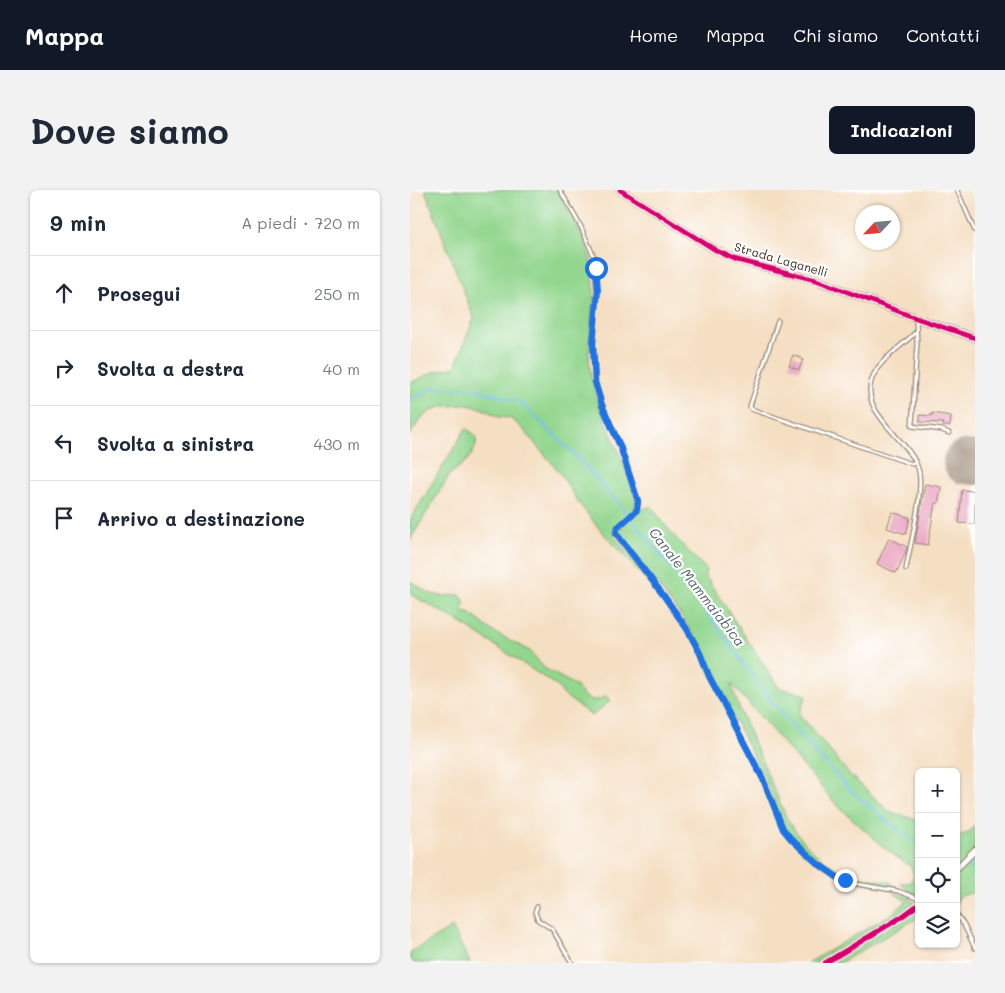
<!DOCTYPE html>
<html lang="it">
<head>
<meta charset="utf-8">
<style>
	:root { --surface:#fff; --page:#f2f2f3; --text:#1f2937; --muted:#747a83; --line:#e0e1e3; --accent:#111827 }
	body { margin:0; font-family:Mali,sans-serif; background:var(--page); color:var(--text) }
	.controls { position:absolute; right:15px; bottom:15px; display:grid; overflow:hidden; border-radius:8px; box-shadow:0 1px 4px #0004 }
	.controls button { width:45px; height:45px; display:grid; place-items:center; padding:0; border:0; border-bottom:1px solid var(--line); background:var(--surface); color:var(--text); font:25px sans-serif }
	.compass { position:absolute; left:445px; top:15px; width:45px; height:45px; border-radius:50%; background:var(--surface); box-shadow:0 1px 4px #0004; rotate:244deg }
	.stop { position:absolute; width:15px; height:15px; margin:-11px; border:4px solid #1a73e8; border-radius:50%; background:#fff }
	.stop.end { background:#1a73e8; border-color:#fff; box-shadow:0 1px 5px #0008 }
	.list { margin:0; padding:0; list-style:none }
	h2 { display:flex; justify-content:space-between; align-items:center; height:65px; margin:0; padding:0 20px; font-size:21px }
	h2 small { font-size:16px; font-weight:400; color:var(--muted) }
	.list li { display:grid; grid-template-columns:32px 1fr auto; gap:15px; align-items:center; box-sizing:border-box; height:75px; padding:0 20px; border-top:1px solid var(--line) }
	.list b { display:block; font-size:19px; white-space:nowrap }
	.list em { font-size:16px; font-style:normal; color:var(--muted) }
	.icon { flex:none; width:28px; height:28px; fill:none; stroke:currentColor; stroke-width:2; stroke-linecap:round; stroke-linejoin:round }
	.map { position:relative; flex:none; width:565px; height:773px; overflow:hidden; border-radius:8px }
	header { display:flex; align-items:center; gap:30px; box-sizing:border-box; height:70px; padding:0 25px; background:var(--accent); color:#fff }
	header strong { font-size:24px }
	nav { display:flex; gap:28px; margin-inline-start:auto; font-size:18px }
	.intro { display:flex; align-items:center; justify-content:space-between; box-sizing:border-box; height:120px; padding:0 30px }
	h1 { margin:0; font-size:35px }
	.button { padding:12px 22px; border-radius:8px; background:var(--accent); color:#fff; font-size:18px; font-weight:700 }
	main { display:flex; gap:30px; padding:0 30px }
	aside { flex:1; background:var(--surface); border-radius:8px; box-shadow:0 1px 4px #0004 }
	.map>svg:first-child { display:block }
	.green { fill:#93d68e; stroke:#678056 }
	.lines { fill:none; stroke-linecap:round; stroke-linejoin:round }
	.stream { stroke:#78c0f0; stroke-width:2 }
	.runway { stroke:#988470; stroke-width:44 }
	.building { fill:#ecabc7 }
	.service-casing { stroke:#988470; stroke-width:5.5 }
	.minor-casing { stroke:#988470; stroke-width:8 }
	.tertiary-casing { stroke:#988470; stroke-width:9 }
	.service { stroke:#fff; stroke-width:3 }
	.minor { stroke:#fff; stroke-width:5.5 }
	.tertiary { stroke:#fff; stroke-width:7 }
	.cycleway-casing { stroke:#fff; stroke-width:8 }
	.cycleway { stroke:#d6006c; stroke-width:5 }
	.route { stroke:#1a73e8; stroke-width:6 }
	.labels { text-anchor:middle; stroke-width:4.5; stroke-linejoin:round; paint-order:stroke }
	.street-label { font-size:12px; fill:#3b2a1e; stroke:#fff }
	.water-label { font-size:14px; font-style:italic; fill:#505e68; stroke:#fff }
</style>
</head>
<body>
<header>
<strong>Mappa</strong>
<nav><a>Home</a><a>Mappa</a><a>Chi siamo</a><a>Contatti</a></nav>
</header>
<div class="intro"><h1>Dove siamo</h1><a class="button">Indicazioni</a></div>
<main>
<aside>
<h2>9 min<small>A piedi · 720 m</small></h2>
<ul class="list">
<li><svg class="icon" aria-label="ahead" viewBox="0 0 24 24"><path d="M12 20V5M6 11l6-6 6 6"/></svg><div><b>Prosegui</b></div><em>250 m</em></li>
<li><svg class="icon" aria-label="right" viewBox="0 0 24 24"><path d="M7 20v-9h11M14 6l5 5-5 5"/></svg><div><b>Svolta a destra</b></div><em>40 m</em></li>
<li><svg class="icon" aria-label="left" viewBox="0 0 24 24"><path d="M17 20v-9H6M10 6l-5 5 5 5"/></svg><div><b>Svolta a sinistra</b></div><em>430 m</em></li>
<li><svg class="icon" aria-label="arrive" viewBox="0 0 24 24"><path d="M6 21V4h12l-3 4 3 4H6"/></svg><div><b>Arrivo a destinazione</b></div></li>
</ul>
</aside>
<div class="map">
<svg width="565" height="773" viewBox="0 0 565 773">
	<rect width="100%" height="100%" fill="#fff"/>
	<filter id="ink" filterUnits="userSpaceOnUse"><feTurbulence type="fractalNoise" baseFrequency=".02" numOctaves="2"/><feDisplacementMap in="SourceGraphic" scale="10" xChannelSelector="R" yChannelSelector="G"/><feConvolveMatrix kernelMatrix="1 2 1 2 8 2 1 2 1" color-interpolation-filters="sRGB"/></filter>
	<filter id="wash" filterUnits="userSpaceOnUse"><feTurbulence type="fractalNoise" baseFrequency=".0096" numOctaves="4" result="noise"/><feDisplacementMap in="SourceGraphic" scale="20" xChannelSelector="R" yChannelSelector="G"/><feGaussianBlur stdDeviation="1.12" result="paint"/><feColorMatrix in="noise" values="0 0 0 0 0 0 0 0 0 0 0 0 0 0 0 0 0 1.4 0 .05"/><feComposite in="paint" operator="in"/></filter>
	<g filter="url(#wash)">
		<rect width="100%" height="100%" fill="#f5dfc3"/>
		<g class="green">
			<path d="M15,0H147C173,44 188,68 183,121C182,140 177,158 180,178C184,209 199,238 211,267C216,280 220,294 225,307L226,312L224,316L228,321L241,316C257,339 276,360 297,380L294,384L369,498L397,505L389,524L439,584L479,621L509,631V706C501,704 496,699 490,693H501L504,684L501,677L477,660L427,615L321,493L330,521L377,629C391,651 411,673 436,683C450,689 467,689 481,692L486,697L454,693L428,685L417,678L383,649L376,641L354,587L298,478L293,459L272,427L208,343L212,336L208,333L204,337L203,343L205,347L249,404L186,335L168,312L151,284L111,237L100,228L89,227L71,218L57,215L33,216L22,220L11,228L0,245V193L24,182L45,177L64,128Z"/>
			<path d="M56,238L66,246C69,262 53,275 40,284L0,350V330Z"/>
			<polygon points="0,391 19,403 30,406 50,405 55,412 52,418 54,422 61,424 82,441 120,461 134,478 165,495 173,505 181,510 189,510 196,506 201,510 182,526 154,505 147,496 48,431 0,404"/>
			<polygon points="565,635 565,702 550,706 547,711 546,717 546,647 559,642"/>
			<path d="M483,703C490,703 501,706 504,713L488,726L406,773H398L483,723L497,711Z"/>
			<polygon points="509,719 509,727 430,773 421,773"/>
			<polygon points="42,737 60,773 0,773 0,763"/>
		</g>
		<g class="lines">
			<g class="stream">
				<polyline points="0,211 21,198 65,199 110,212 164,264 205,309 284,406 363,513 440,600 484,637 509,654"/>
				<polyline points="553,674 565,679"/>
			</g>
			<polyline class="runway" points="555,272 565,273"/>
		</g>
		<g id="blocks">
			<g class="building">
				<polygon points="383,165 393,169 389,180 379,176"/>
				<polygon points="522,223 541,226 540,236 533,236 533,233 510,232 510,225 522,226"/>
				<polygon points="515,294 531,297 528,313 525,313 518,355 505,353"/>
				<polygon points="552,300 565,301 565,334 549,333"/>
				<polygon points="482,322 500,328 496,344 477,338"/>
				<polygon points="479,348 497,357 495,364 486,383 467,374"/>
			</g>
		</g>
	</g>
	<g filter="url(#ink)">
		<use href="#blocks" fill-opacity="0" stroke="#988470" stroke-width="1"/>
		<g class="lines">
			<g class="service-casing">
				<g id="service">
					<polyline points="150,0 171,37 184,67 187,100 183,154 185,192 192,215 210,256 228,311 227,320 207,339 206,343 208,347 254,406 277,439 290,463 299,486 353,589 373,639 382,650 407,673 427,687 447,694 488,701 509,709"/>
					<polyline points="547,0 565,41"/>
					<polyline points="506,129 507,153 502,236 532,240 539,243"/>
					<polyline points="368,131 340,216 341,219 502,274 506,273"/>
					<path d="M496,379C500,355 515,299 508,278C497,245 440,220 467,179C476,166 494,154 506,142"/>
					<polyline points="127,717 125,722 128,730 142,739 162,773"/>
					<polyline points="546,724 554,735 565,758"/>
				</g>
			</g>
			<g class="minor-casing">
				<g id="minor">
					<polyline points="546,679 565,660"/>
					<polyline points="415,773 490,728 509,714"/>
				</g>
			</g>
			<g class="tertiary-casing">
				<polyline id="tertiary" points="210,0 307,61 327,70 406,90 506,128 565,148"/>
			</g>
			<use href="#service" class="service"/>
			<use href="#minor" class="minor"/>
			<use href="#tertiary" class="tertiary"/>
			<g class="cycleway-casing">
				<g id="cycleway">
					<polyline points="210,0 307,61 327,70 406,90 506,128 565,148"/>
					<polyline points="415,773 490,728 509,714"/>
				</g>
			</g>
			<use href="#cycleway" class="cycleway"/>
		</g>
	</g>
	<g class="lines" filter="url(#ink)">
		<polyline class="route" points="186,78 188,100 183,154 185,192 192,215 210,256 228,311 227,320 207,338 206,343 254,406 277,439 290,463 299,486 353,589 373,639 382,650 407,673 427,687 435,690"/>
	</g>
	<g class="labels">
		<g class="street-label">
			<text transform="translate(371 70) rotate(16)" y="4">Strada Laganelli</text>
		</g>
		<g class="water-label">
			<text transform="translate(287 397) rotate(52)" y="5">Canale Mammaiabica</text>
		</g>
	</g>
</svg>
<div class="controls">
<button>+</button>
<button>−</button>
<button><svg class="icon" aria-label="locate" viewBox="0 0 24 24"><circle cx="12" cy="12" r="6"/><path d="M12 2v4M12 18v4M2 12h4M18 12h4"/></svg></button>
<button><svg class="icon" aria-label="layers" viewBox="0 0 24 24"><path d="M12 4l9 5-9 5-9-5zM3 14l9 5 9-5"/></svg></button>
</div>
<svg class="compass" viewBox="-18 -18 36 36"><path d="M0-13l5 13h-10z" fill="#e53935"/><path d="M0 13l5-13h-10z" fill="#747a83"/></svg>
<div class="stop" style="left:186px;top:78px"></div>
<div class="stop end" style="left:435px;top:690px"></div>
</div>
</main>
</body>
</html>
